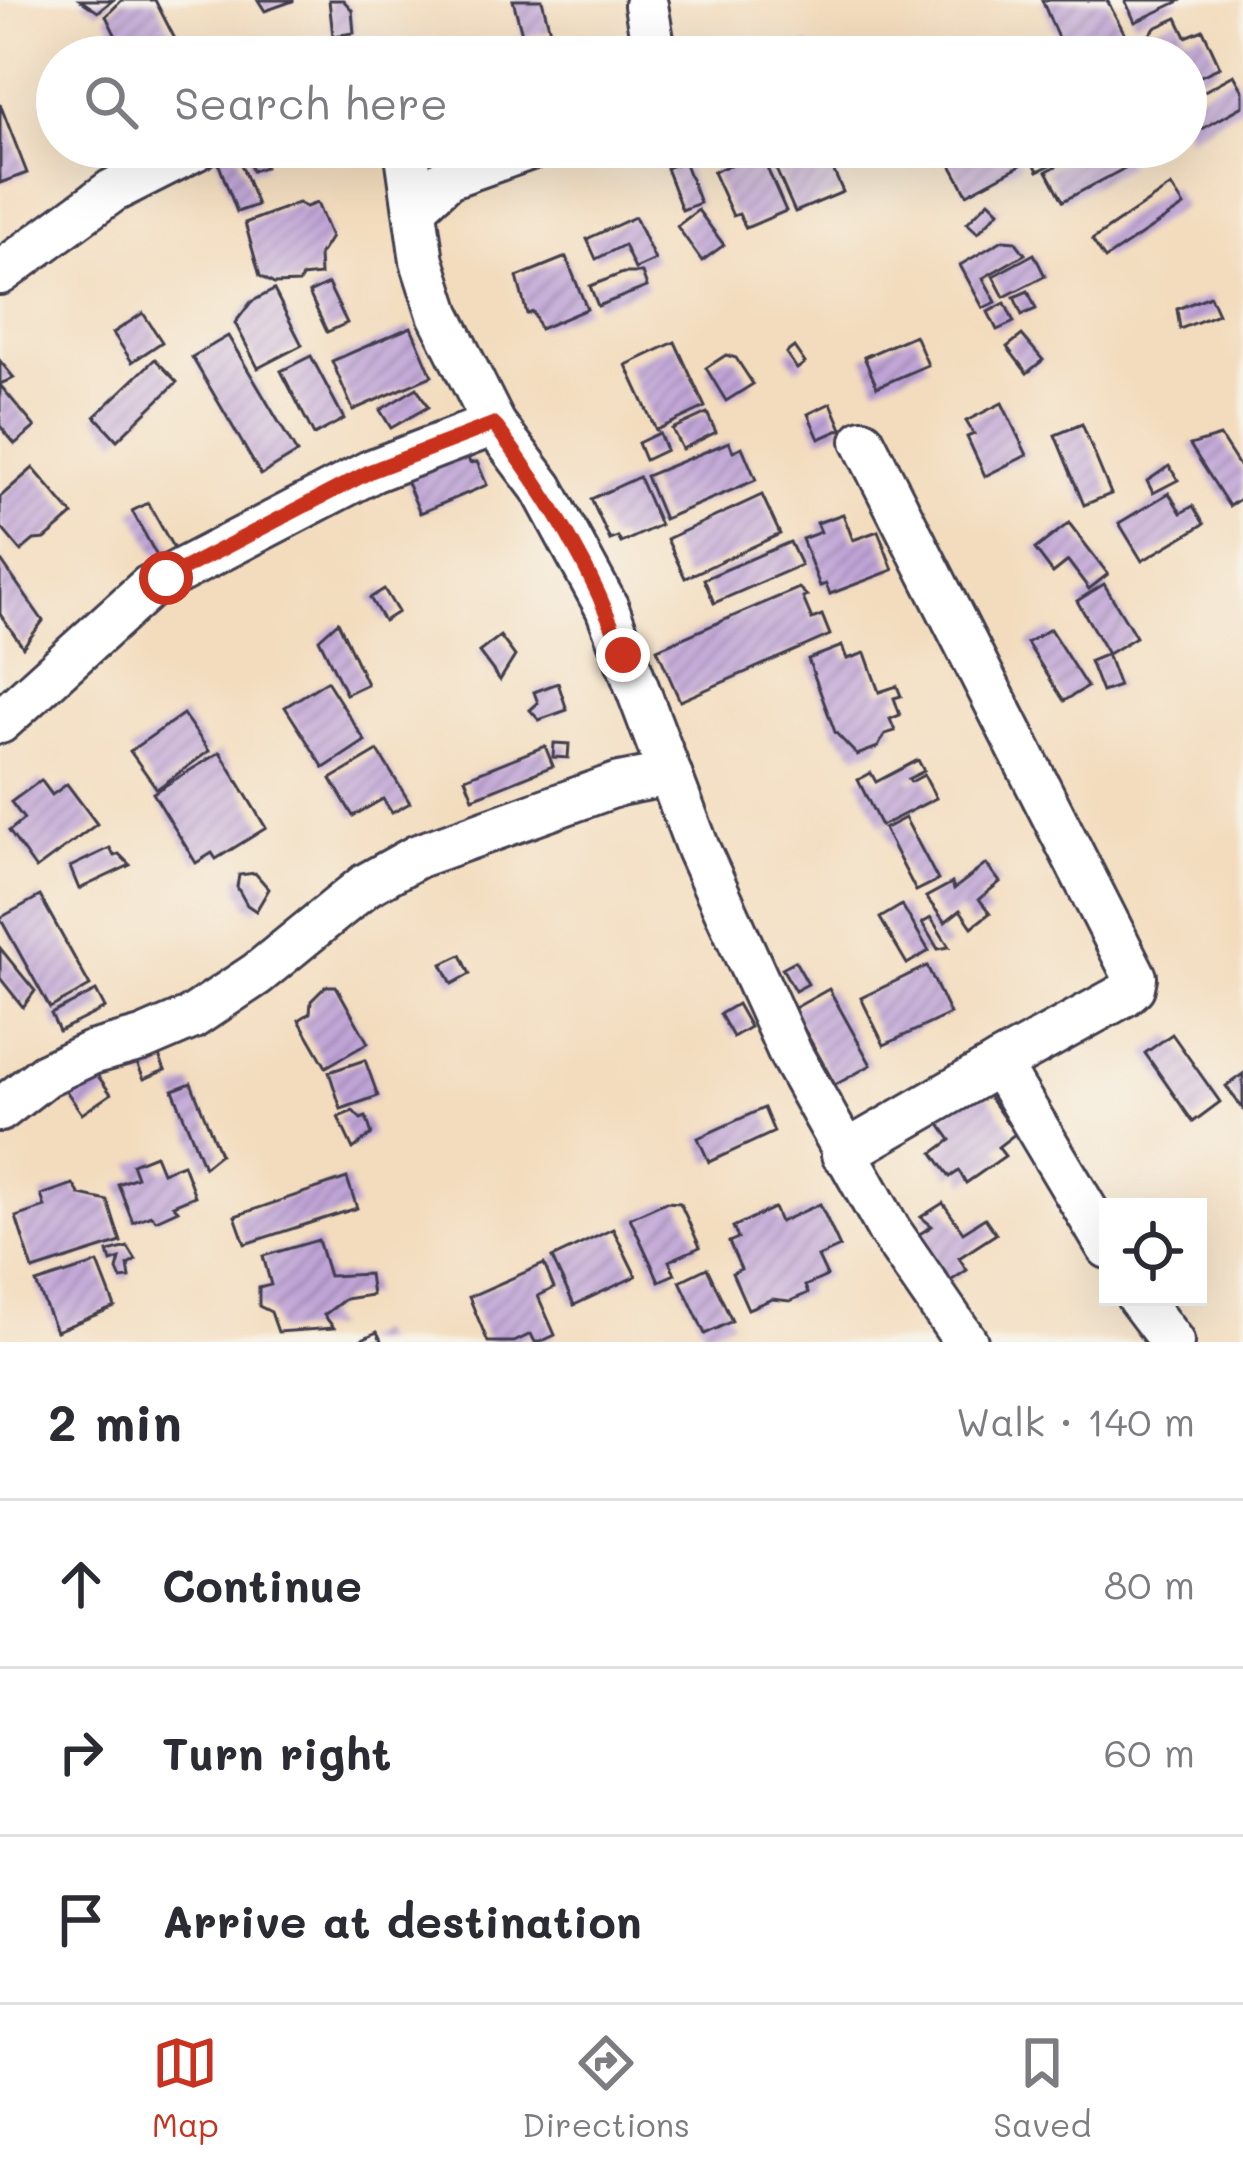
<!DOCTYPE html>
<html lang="en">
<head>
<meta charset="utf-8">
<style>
	:root { --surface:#fff; --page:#f7f7f7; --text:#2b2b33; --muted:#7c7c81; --line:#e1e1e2; --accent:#c8321e }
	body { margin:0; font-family:Mali,sans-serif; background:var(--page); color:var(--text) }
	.controls { position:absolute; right:36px; bottom:36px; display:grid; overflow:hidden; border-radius:0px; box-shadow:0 12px 48px #0002 }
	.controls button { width:108px; height:108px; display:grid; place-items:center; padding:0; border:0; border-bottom:3px solid var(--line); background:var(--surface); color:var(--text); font:60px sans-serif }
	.stop { position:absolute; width:36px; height:36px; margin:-27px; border:9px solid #c8321e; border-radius:50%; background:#fff }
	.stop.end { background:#c8321e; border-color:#fff; box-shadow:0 3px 12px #0008 }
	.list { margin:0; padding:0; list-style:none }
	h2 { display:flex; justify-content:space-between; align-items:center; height:156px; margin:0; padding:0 48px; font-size:51px }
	h2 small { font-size:39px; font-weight:400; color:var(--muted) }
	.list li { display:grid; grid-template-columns:78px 1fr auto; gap:36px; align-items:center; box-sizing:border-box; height:168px; padding:0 48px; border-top:3px solid var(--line) }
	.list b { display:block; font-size:45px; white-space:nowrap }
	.list em { font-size:39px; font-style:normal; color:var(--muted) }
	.icon { flex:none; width:66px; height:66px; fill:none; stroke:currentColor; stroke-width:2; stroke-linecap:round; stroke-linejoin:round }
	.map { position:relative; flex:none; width:1243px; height:1342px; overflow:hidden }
	.search { position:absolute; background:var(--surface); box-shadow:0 12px 48px #0002; left:36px; right:36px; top:36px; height:132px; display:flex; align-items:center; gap:30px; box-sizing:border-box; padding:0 42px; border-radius:66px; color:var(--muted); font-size:45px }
	.sheet { height:660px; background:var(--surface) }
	nav { display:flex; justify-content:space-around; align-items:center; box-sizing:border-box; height:168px; border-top:3px solid var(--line); background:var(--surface); font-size:33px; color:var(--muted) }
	nav a { display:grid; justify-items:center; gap:6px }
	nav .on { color:var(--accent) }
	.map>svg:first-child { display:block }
	.building { fill:url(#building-hatch) }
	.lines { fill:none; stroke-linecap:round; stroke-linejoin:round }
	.minor-casing { stroke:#413e4e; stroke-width:48 }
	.minor { stroke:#fff; stroke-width:42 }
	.route { stroke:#c8321e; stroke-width:15 }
</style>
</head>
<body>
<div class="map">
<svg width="1243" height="1342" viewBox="0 0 1243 1342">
	<defs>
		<pattern id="building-hatch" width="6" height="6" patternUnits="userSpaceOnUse" patternTransform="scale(3)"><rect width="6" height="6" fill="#c0a4d7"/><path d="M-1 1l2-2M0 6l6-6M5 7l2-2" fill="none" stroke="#9c85b0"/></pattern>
	</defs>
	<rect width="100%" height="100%" fill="#f7f3e8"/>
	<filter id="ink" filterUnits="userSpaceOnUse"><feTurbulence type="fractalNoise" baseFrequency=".00833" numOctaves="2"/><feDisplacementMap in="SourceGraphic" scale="24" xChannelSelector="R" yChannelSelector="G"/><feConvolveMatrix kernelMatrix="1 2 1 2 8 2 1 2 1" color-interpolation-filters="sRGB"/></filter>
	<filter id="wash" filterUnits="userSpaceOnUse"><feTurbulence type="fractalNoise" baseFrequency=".004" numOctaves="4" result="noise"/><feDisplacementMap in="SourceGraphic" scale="48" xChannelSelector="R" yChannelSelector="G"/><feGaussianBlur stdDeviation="2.7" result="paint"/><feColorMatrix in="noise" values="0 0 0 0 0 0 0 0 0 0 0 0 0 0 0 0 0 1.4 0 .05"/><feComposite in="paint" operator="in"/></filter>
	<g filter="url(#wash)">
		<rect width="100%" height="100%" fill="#f3dcbd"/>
		<g id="blocks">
			<g class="building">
				<polygon points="80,0 113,0 98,12"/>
				<polygon points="122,0 155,0 175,39 140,57 126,57 106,16"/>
				<polygon points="258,0 293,0 293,1 265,11"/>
				<polygon points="329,0 343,0 352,10 354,33 333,36"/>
				<polygon points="513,0 542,0 550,31 523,38"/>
				<polygon points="1042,0 1107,0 1128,40 1095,57 1066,57"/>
				<polygon points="1125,0 1182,0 1135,22"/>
				<polygon points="1177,18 1186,37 1203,30 1220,67 1186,83 1186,57 1150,57 1143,43 1155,28"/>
				<polygon points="562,40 565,57 541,57 539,44"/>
				<polygon points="809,44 816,57 797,57 794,51"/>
				<polygon points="1234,75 1243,91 1243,106 1186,138 1186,101"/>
				<polygon points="0,104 27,173 0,183"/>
				<polygon points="803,147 823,147 843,192 795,212 772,160"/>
				<polygon points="954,147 1011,147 1021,165 967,194 944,152"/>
				<polygon points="1026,147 1087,147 1038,171"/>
				<polygon points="1092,147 1119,147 1129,166 1063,201 1047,171"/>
				<polygon points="235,149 257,205 237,212 216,157"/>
				<polygon points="760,152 786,211 746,228 739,214 733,216 713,172"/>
				<polygon points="261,155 265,167 252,171 247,156"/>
				<polygon points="684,161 700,203 682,210 666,168"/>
				<polygon points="1171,186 1184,206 1105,259 1092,240"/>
				<polygon points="989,201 999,211 978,233 967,223"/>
				<polygon points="298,203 306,207 317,203 331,237 319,256 320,275 302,277 299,283 274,284 260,276 245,223"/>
				<polygon points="698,210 724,245 702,261 677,226"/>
				<polygon points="635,217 655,260 635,269 624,245 596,259 587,239"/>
				<polygon points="1003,240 1015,241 1025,254 983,278 996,302 983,308 960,265"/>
				<polygon points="1034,254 1045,276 1004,297 993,276"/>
				<polygon points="566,257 587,309 540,329 533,312 527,314 517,277"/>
				<polygon points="623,273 642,273 647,287 598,306 590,286"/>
				<polygon points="328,284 347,323 327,332 309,293"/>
				<polygon points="274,290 302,345 258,368 235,323 251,302"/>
				<polygon points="1028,291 1036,309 1022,315 1014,297"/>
				<polygon points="1210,296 1218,314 1180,329 1177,309"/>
				<polygon points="1005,303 1014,322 997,330 988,312"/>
				<polygon points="143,313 162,342 132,362 113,333"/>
				<polygon points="411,327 432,376 353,410 332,361"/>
				<polygon points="915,335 928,365 877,387 864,357"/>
				<polygon points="1022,335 1043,360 1027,373 1007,347"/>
				<polygon points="228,336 297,453 261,475 192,357"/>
				<polygon points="675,342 705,407 656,430 626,365"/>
				<polygon points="794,347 805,363 797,369 786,353"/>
				<polygon points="726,355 736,358 753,384 726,401 706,368"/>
				<polygon points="311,356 344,419 314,435 281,371"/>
				<polygon points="155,359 177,382 117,440 95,416"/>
				<polygon points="0,361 14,378 0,384"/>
				<polygon points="0,385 35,427 15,444 0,426"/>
				<polygon points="417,388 428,407 391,428 380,410"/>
				<polygon points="831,403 842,429 819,439 808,414"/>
				<polygon points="1002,403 1027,455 985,476 967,437 974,434 966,421"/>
				<polygon points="707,413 716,432 682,449 672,429"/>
				<polygon points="1082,424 1111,494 1084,505 1055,435"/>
				<polygon points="659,433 666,450 645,460 638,443"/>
				<polygon points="1220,436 1243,472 1243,497 1229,506 1190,445"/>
				<polygon points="729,442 733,451 742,447 756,480 664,519 646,476"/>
				<polygon points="464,448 470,463 477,462 487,485 420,513 405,478"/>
				<polygon points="1169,466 1178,480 1153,493 1147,481"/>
				<polygon points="33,468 73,515 45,539 34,540 21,551 0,526 0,497"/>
				<polygon points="639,477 660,525 621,543 618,537 610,540 591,499"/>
				<polygon points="1169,493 1181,513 1193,506 1204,524 1142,561 1119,523"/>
				<polygon points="762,495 780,534 685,578 667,539"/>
				<polygon points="148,503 174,549 158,558 132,511"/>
				<polygon points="843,514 853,540 878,531 893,570 830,594 826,584 820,586 802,539 821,532 817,523"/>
				<polygon points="1069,523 1108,574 1089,589 1068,561 1053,573 1035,549"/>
				<polygon points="790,542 801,565 714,603 704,579"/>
				<polygon points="0,559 43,621 23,647 0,614"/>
				<polygon points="1104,584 1136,637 1108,654 1077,601"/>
				<polygon points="799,588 807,596 803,598 812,619 822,615 830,635 680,701 657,649"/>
				<polygon points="384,589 398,612 384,621 370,598"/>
				<polygon points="338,622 367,684 346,694 319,639"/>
				<polygon points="1050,629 1087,687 1064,701 1027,643"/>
				<polygon points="500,636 515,656 500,680 479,652"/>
				<polygon points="842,646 847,659 865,653 879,692 897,686 901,696 894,698 900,715 890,719 895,731 885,734 878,747 857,755 835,732 808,659"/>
				<polygon points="1107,654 1119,686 1102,692 1090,661"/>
				<polygon points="327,681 365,741 324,768 285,707"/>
				<polygon points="558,683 567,710 539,720 530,710 538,703 534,692"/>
				<polygon points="183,714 209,751 157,789 130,751"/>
				<polygon points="554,743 569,744 568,758 553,757"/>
				<polygon points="545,746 553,766 473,798 465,778"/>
				<polygon points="378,751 410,803 392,813 383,799 353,816 331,779"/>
				<polygon points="220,752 266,828 216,859 212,853 196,863 153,793"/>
				<polygon points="918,760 924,771 908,779 911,782 924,775 936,798 881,826 858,780 871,773 876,782"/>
				<polygon points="41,780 52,795 67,784 97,824 36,869 9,831 24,819 11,802"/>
				<polygon points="905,818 938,880 916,891 884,829"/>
				<polygon points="110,848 114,856 119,854 130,865 79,889 70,867"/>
				<polygon points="986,864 1000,882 979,899 990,913 972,927 960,910 945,922 926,897 952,883 954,889"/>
				<polygon points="255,873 269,889 256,911 247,905 237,887 239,875"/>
				<polygon points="40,896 90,986 50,1008 0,918"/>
				<polygon points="902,905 929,951 907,964 880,918"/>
				<polygon points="931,918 949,947 938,949 922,923"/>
				<polygon points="0,948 35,991 23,1007 0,978"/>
				<polygon points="461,955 470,974 452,984 442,964"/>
				<polygon points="795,961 808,984 795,991 782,968"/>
				<polygon points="927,966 950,1014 884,1045 861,998"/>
				<polygon points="326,986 336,986 368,1043 326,1067 299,1020 310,1013 311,1001"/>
				<polygon points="829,989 871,1065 835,1085 793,1009"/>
				<polygon points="96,991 105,1008 59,1031 51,1014"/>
				<polygon points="737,1004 750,1027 733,1037 720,1014"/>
				<polygon points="1172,1034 1220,1102 1193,1122 1145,1053"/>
				<polygon points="153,1042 165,1070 144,1079 132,1052"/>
				<polygon points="365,1060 378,1096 341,1109 329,1072"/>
				<polygon points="93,1069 111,1094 82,1114 65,1089"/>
				<polygon points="1243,1074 1243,1109 1226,1086"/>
				<polygon points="191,1083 220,1154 204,1167 173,1090"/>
				<polygon points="982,1087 1015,1134 998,1147 1005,1156 966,1183 959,1171 950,1177 933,1153 951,1140 936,1119"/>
				<polygon points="764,1108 774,1132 709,1162 698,1138"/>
				<polygon points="353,1111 361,1119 366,1117 372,1134 353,1149 338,1117"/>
				<polygon points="155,1155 162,1172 183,1164 195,1196 173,1205 178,1210 156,1220 151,1215 133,1222 118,1184 137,1177 132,1164"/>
				<polygon points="347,1178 357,1208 245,1244 235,1216"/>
				<polygon points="73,1184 80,1195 108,1201 121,1242 33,1270 16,1217 45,1207 41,1195"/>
				<polygon points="666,1202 680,1203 700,1247 669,1261 675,1274 659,1281 630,1218"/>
				<polygon points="943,1203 963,1232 985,1218 996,1234 959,1258 967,1270 949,1282 918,1235 932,1226 921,1217"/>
				<polygon points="820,1204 840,1247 818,1257 827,1276 805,1286 808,1293 790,1301 772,1299 748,1309 732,1273 741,1269 729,1242 738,1238 733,1227 774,1208 780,1222"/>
				<polygon points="613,1229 636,1276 574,1305 552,1258"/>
				<polygon points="318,1240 329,1276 369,1274 372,1295 345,1299 324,1315 334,1328 278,1332 271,1312 259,1306 259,1288 271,1285 263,1256"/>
				<polygon points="128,1247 136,1260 128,1265 130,1278 121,1279 117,1270 120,1259 111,1262 108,1252"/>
				<polygon points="98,1263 115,1307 56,1331 36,1283"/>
				<polygon points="544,1264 554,1288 538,1296 555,1335 540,1342 535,1342 531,1334 514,1342 488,1342 469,1297"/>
				<polygon points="707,1268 732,1321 705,1334 680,1281"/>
				<polygon points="377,1332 382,1342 356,1342"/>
			</g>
		</g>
	</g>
	<g filter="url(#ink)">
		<use href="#blocks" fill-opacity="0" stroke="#413e4e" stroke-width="3"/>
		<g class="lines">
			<g class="minor-casing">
				<g id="minor">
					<polyline points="646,5 655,57"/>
					<polyline points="406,147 422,261 439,314 494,424 542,488 607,608 698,849 791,1055 889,1230 966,1342"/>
					<polyline points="417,206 448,177 533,147"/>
					<polyline points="0,273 112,191 199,147"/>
					<polyline points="863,441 1135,977 1133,987 1124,995 999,1064"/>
					<polyline points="0,722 149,587 372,471 494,424"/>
					<polyline points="0,1110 45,1075 91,1053 142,1039 191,1018 257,974 366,885 418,856 619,784 670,774"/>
					<polyline points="843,1154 999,1064 1108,1247"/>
					<polyline points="1138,1297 1172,1342"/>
				</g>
			</g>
			<use href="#minor" class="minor"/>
		</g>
	</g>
	<g class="lines" filter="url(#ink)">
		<path class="route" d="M166,578L371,471L494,424C548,496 593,569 623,655"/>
	</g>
</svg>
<div class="controls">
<button><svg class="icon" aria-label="locate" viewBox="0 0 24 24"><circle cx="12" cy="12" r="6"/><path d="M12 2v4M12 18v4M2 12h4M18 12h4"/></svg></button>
</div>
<div class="stop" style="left:166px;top:578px"></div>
<div class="stop end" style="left:623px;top:655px"></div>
<div class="search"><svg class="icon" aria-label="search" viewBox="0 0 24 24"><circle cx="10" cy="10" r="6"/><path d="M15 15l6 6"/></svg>Search here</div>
</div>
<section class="sheet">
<h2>2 min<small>Walk · 140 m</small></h2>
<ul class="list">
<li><svg class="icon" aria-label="ahead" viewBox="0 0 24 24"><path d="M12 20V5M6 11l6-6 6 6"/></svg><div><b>Continue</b></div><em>80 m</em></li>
<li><svg class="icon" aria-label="right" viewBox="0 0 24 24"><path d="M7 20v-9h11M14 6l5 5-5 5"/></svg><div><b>Turn right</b></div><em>60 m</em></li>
<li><svg class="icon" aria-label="arrive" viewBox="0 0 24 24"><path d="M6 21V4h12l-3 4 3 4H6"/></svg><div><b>Arrive at destination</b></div></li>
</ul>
</section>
<nav>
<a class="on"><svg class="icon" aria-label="map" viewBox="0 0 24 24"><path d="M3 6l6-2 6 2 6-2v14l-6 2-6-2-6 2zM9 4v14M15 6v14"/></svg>Map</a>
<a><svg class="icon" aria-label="directions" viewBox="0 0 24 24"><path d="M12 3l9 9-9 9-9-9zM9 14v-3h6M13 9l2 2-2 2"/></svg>Directions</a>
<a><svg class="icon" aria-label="saved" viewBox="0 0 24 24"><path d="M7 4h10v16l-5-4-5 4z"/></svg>Saved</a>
</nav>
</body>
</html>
